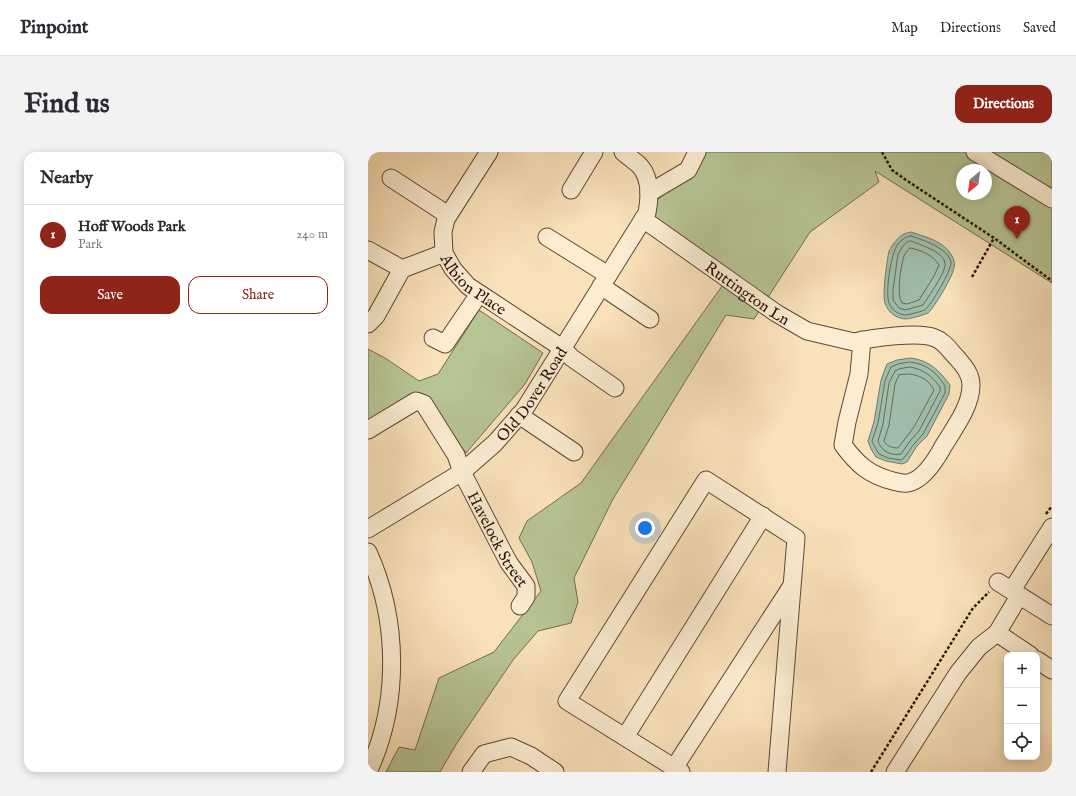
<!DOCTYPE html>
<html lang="en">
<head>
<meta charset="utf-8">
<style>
	:root { --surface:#fff; --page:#f2f2f3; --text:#2b2b33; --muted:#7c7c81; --line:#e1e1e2; --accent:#8f2418 }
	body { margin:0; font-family:"IM FELL English",serif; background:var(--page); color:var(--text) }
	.controls { position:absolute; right:12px; bottom:12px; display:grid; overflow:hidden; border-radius:8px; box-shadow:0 2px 10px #0003 }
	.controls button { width:36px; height:36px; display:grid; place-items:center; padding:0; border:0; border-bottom:1px solid var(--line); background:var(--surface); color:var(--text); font:20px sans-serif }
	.compass { position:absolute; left:588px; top:12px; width:36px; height:36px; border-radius:50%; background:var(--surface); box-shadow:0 2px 10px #0003; rotate:209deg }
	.you { position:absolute; left:277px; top:376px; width:14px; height:14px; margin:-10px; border:3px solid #fff; border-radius:50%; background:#1a73e8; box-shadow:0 0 0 6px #1a73e833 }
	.badge { display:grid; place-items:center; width:26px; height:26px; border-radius:50%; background:var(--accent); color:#fff; font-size:13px; font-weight:700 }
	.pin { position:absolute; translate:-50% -33px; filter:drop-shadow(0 1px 2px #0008) }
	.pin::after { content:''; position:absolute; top:21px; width:14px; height:12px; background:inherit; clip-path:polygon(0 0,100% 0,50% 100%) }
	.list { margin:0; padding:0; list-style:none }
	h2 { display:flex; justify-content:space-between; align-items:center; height:52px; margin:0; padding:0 16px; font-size:17px }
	h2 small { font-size:13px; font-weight:400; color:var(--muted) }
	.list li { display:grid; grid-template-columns:26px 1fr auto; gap:12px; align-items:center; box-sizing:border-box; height:60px; padding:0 16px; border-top:1px solid var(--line) }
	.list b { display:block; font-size:15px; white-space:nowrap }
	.list p { margin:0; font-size:13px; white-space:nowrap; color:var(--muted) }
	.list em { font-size:13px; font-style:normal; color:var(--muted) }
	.actions { display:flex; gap:8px; padding:12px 16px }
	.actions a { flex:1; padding:9px 0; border:1px solid var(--accent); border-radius:12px; text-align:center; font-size:14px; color:var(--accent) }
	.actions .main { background:var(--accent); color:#fff }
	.icon { flex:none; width:22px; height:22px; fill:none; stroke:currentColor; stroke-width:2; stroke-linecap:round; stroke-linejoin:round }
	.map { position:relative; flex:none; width:684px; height:620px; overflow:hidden; border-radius:12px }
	header { display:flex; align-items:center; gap:24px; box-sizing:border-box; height:56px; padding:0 20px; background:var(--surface); border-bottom:1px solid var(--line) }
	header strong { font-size:19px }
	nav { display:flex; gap:22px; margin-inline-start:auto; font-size:14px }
	.intro { display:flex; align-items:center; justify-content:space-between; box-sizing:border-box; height:96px; padding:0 24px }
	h1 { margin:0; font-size:28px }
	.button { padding:10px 18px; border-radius:12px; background:var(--accent); color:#fff; font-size:14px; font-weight:700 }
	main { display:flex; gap:24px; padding:0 24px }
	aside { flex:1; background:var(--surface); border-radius:12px; box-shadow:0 2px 10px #0003 }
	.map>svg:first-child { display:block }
	.green { fill:#b7c494; stroke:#716c4f; fill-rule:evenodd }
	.water { fill:#9fbeaa; stroke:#717a6a }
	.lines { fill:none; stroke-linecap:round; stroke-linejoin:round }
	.shore { stroke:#656a5a; stroke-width:1 }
	.minor-casing { stroke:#5e4836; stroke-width:19 }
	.path { stroke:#2b150a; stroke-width:2.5; stroke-dasharray:3 2; stroke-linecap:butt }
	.minor { stroke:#fbecd2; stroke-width:17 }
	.labels { text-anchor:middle; stroke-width:3.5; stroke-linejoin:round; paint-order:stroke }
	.street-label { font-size:16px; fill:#2b150a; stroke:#fbecd2 }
</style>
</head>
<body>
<header>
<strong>Pinpoint</strong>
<nav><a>Map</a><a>Directions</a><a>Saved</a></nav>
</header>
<div class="intro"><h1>Find us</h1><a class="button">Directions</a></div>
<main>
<aside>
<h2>Nearby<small></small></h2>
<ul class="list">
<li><span class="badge">1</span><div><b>Hoff Woods Park</b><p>Park</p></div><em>240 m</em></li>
</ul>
<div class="actions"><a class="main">Save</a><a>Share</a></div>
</aside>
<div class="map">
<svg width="684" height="620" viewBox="0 0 684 620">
	<rect width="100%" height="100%" fill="#f9e1b9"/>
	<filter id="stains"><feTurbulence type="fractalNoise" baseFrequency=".005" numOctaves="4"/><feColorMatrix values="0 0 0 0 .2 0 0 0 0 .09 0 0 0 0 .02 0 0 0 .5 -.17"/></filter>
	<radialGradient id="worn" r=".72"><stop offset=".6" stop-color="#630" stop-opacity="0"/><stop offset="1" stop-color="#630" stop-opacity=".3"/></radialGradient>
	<g class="green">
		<path d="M335,0H684V131L507,19L511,30L442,80L386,167L358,163L245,347L206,426L210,450L203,471L170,479L145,508L89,591L72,620H18L31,595L47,598L71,526L126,500L173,439L164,410L151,386L159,369L213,331L362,123L286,68L289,48L325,19ZM594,18H618V42H594Z"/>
		<polygon points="111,158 175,201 157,232 98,301 53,243 0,277 0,197 17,206 51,229 70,222"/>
	</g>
	<g class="water">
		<path d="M543,80C558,85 576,89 584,104C587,109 587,114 585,119C583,127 566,156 560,161C556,163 542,167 537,167C527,166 520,160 517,151C514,143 519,108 521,99C523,96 525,91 528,89C532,83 537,81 543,80Z"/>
		<path d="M542,206C561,208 571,218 582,233L581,242L559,284L549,294L539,310L534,312L518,309L508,305L503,297L500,289L506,270L513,228L519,212L529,208Z"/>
	</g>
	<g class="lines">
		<g class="shore">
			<path d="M543,84C555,88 580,96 583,110C584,118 563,153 557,158C555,159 540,163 537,163C529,162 524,158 521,151C517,140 523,101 530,92C534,87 538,85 543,84Z"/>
			<path d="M543,89C552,93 575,99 577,111C579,119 560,145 555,153L537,158L531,156L525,148V138L530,102L535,94L539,90Z"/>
			<path d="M542,96C553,98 565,103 571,113L566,124L551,148L539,152L534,151C528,143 533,113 536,104C537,101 540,98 542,96Z"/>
			<path d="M542,210C559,212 568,220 577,234V241L555,282L546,292L536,306L533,308L520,306L511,302L507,295L504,289L510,271L517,229L523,215L530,212Z"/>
			<path d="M542,215C555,217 564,224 572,235V239L551,279L542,289L533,302C523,304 513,299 510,289L515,272L521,231L527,219L531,217Z"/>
			<path d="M542,222C552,223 562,229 566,238L546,275L530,296C524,296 518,294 516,289L521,273L527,232L531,223Z"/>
		</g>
		<g class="minor-casing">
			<g id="minor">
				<path id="s1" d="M121,0L78,67L75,80L76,101L85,117L100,134L194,196L204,206L247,236"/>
				<polyline points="607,0 684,47"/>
				<polyline points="23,26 80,63"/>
				<polyline points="203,38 226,0"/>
				<polyline points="281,41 320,18 329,0"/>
				<path id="s2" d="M275,67L408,161L439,179L486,190C504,186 551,179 567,186C576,189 583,200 589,206C596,214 603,222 603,233C603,254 587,275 576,293C569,306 556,328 540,331C535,332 529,330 525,329C501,323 489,312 475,293L479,270L491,222L494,188"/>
				<polyline points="179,85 240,123"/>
				<polyline points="0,98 34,117"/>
				<polyline points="233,134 282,167"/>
				<polyline points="0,172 8,164 34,117 76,101"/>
				<polyline points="65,186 77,192 111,142"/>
				<polyline points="151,263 206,300"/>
				<path id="s3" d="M0,278L48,249L56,252L88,303L94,320L133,396L141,411L158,434V445L152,454"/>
				<path id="s4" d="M0,377L94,320L127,291L156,258L279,61C282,45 283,24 270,12C265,8 260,4 255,0"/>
				<path d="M0,400C31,468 32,552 0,620"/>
				<polyline points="630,430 684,464"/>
				<polyline points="644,438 684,375"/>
				<polyline points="651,444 629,481 662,503"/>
				<polyline points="669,508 684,518"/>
				<polyline points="257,585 395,364"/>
				<polyline points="306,616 423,435"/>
				<polyline points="103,620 116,602 143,595 163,604 187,620"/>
				<polyline points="313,620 199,549 338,328 428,386 409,620"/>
				<polyline points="527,620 590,521 611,495 629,481"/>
			</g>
		</g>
		<g class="path">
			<polyline points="514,0 524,18 538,28 626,86 684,129"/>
			<polyline points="604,125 626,86"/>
			<polyline points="678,362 684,354"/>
			<polyline points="503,620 605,456 621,440"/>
		</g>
		<use href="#minor" class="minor"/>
	</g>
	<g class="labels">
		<g class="street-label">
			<text dy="6" stroke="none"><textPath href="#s1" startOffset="158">Albion Place</textPath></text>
			<text dy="6" stroke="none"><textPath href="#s2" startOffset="128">Ruttington Ln</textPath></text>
			<text dy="6" stroke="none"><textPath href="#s4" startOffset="215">Old Dover Road</textPath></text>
			<text dy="6" stroke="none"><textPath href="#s3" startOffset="219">Havelock Street</textPath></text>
		</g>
	</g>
	<rect width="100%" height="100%" filter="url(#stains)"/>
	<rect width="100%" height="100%" fill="url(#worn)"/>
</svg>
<div class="controls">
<button>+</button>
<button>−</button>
<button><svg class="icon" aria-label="locate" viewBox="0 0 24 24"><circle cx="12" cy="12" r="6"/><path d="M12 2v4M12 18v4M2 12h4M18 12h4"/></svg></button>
</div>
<svg class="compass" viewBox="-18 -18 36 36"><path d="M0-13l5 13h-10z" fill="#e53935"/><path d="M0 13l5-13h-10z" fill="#7c7c81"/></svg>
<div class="you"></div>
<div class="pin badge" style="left:649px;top:87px">1</div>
</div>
</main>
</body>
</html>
